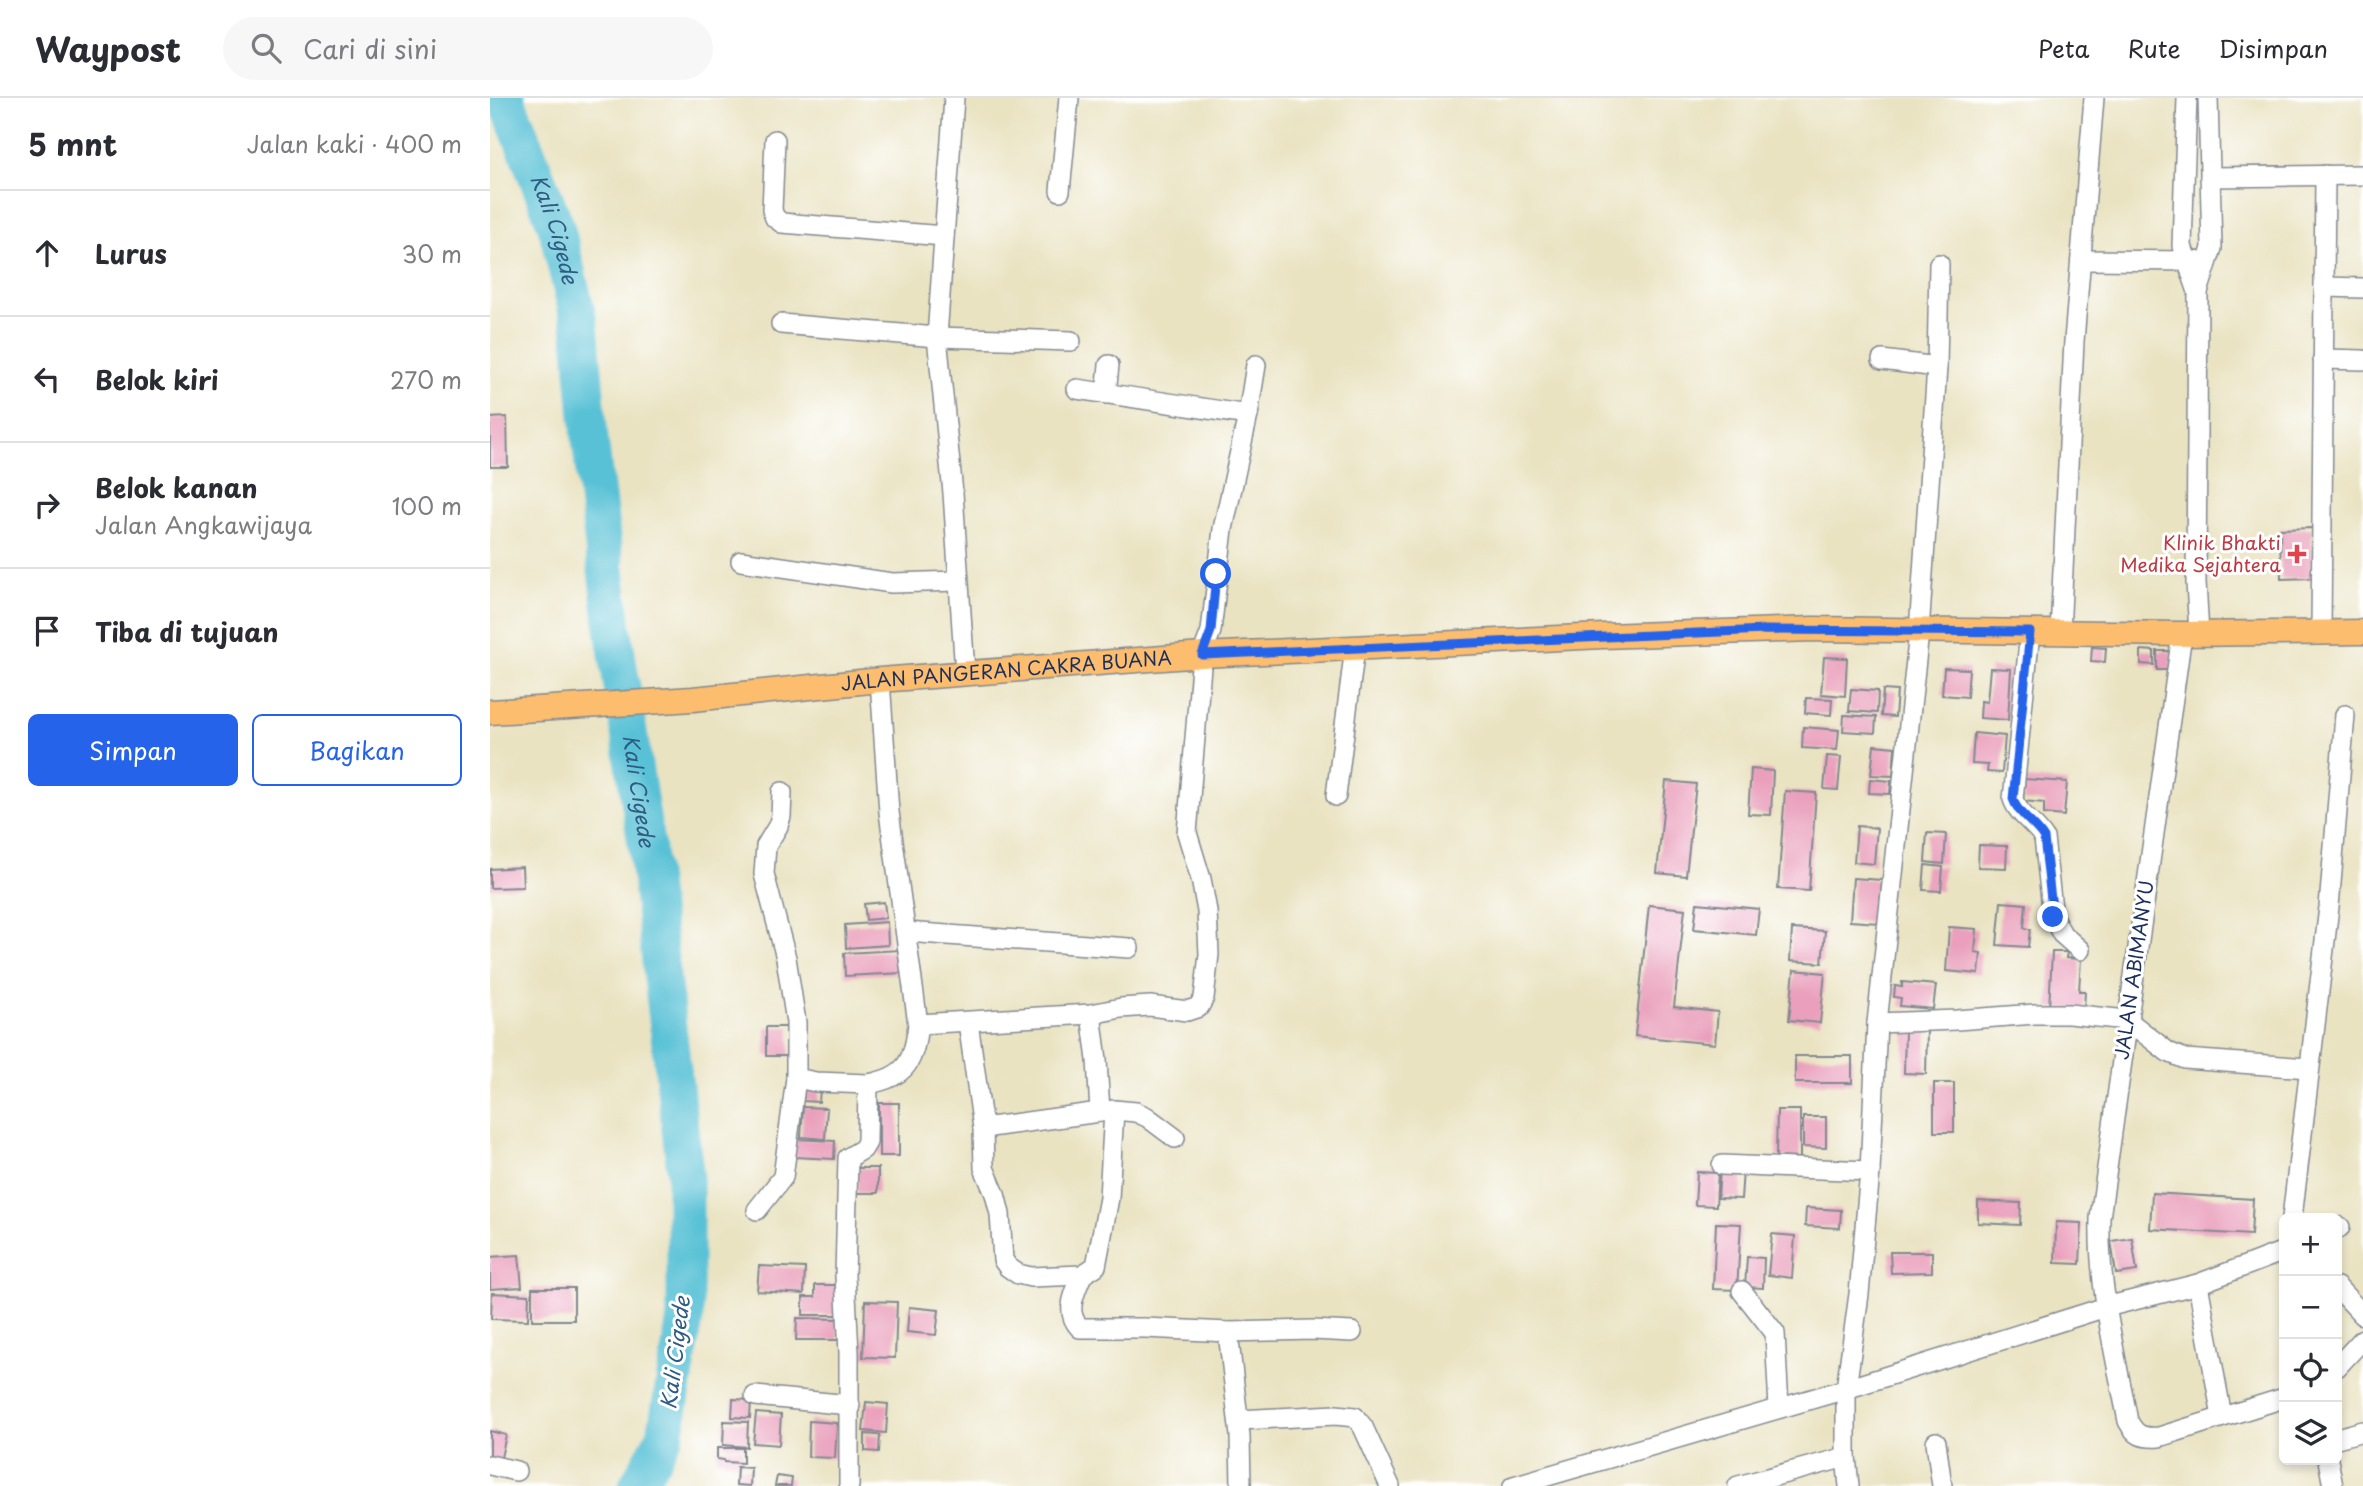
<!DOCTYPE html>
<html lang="id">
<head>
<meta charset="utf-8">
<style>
	:root { --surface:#fff; --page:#f7f7f7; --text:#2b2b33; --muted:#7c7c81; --line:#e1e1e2; --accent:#2563eb }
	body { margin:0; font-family:"Playpen Sans",sans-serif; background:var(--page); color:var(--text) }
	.controls { position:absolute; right:21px; bottom:21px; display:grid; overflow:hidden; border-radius:10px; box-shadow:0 4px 10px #0003 }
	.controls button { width:63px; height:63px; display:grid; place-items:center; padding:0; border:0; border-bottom:2px solid var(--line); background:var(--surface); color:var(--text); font:35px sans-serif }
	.stop { position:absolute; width:21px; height:21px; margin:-16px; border:5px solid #2563eb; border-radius:50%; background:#fff }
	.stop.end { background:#2563eb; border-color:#fff; box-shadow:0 2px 7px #0008 }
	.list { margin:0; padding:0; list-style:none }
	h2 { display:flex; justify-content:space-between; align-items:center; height:91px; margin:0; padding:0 28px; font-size:30px }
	h2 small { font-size:23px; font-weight:400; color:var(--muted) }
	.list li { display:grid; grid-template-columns:46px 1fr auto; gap:21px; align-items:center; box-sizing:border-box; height:126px; padding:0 28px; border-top:2px solid var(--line) }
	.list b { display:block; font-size:26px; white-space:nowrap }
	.list p { margin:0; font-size:23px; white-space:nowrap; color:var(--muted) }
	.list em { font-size:23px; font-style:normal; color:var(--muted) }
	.actions { display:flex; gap:14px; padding:21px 28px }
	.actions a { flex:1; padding:16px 0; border:2px solid var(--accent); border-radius:10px; text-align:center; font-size:24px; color:var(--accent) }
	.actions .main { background:var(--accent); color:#fff }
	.icon { flex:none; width:38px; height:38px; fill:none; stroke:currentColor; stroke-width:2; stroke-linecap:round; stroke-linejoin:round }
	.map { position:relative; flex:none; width:1873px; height:1388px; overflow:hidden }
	header { display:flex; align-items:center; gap:42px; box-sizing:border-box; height:98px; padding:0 35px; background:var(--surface); border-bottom:2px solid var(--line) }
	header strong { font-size:33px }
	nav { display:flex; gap:38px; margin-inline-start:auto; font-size:24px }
	.search { width:490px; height:63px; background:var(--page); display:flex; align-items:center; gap:18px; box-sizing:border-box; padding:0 24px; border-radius:38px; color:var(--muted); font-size:26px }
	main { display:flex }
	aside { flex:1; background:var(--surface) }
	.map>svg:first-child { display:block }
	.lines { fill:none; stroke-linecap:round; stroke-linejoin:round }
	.river { stroke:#59c1d6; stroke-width:37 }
	.building { fill:#eaa0bc }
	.minor-casing { stroke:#828990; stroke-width:22 }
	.major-casing { stroke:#828990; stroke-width:27 }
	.minor { stroke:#fff; stroke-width:19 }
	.major { stroke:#fcbd6e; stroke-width:24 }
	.route { stroke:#2563eb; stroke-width:9 }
	.health-dot { fill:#e0444e; stroke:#fff; stroke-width:2.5 }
	.labels { text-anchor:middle; stroke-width:6; stroke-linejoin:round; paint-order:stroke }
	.health-label { font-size:19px; fill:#be3a42; stroke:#fff; text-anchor:end }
	.street-label { font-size:19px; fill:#1b2f5e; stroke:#fff }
	.water-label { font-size:21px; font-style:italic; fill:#2e5b82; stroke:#fff }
</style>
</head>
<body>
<header>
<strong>Waypost</strong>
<div class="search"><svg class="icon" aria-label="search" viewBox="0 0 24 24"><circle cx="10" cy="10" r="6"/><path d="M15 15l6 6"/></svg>Cari di sini</div>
<nav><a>Peta</a><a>Rute</a><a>Disimpan</a></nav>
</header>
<main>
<aside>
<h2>5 mnt<small>Jalan kaki · 400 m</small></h2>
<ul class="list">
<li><svg class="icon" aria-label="ahead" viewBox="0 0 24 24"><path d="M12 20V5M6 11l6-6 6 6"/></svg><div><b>Lurus</b></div><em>30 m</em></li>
<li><svg class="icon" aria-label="left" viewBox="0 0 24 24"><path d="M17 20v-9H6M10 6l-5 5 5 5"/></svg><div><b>Belok kiri</b></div><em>270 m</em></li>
<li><svg class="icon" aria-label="right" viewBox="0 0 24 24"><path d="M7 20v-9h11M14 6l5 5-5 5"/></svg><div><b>Belok kanan</b><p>Jalan Angkawijaya</p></div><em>100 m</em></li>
<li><svg class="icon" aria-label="arrive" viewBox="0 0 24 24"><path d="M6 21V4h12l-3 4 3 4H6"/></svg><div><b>Tiba di tujuan</b></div></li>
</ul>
<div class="actions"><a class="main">Simpan</a><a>Bagikan</a></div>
</aside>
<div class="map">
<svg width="1873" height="1388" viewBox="0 0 1873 1388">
	<rect width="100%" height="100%" fill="#fff"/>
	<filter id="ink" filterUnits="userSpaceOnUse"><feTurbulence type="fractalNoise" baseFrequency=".0143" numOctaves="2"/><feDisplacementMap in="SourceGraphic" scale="14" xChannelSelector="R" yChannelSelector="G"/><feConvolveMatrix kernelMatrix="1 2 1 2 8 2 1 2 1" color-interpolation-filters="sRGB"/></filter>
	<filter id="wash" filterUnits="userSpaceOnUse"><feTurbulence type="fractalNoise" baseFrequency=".00686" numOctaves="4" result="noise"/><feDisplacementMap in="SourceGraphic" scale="28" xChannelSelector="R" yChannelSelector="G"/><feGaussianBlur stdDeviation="1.57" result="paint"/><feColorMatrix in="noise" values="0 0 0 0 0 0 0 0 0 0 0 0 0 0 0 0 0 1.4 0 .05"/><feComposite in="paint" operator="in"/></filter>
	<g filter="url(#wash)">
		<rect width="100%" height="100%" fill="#eae3c2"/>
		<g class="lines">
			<path class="river" id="s1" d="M16,0L66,128L90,227L100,341L123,530L157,752L195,1073V1220L175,1338L147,1388"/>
		</g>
		<g id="blocks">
			<g class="building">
				<polygon points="17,319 18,369 0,369 0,320"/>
				<polygon points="1822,430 1823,480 1791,481 1790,431"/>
				<polygon points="1602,549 1616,550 1615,564 1601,563"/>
				<polygon points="1651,552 1664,553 1664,567 1651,566"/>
				<rect x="1667" y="553" width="15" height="19"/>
				<polygon points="1334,559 1357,560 1355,598 1331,596"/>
				<polygon points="1454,570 1479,571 1477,599 1452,597"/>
				<polygon points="1500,570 1521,571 1518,622 1490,620 1491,603 1497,604"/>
				<polygon points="1361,591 1388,593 1387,615 1359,613"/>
				<polygon points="1393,592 1407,593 1405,619 1391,618"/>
				<polygon points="1316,600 1342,601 1341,617 1315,615"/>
				<polygon points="1354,617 1386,619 1385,635 1353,633"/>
				<polygon points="1313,629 1349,632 1347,652 1312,650"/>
				<polygon points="1484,635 1515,638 1512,675 1497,674 1498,667 1482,666"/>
				<polygon points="1384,647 1405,649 1403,678 1381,677"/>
				<polygon points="1337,658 1351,659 1348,692 1334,691"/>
				<polygon points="1261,671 1283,673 1281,717 1258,716"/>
				<polygon points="1380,681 1401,683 1400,696 1379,695"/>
				<polygon points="1535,681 1577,684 1574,718 1554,716 1554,705 1533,703"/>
				<polygon points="1176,683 1206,686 1196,778 1167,775"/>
				<polygon points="1295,693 1326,695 1319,793 1288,791"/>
				<polygon points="1367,728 1387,730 1384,766 1364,764"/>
				<polygon points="1437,735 1456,736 1454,766 1435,764"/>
				<polygon points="1489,747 1517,748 1516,770 1488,769"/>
				<polygon points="1435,767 1453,769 1451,793 1433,792"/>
				<polygon points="32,769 33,789 0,790 0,771"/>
				<polygon points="1363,780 1392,782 1389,825 1360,823"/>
				<polygon points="394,804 396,820 376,822 374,806"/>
				<polygon points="1511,804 1536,806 1534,830 1540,831 1538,849 1507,847"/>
				<polygon points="1207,805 1269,811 1266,837 1204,831"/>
				<polygon points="1159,807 1195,811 1184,909 1228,914 1225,946 1145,938"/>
				<polygon points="397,824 398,847 356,850 355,827"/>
				<polygon points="1459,829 1487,831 1485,854 1491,855 1489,876 1456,873"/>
				<polygon points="1302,831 1335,833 1332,865 1300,863"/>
				<polygon points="411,852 413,875 355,878 354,855"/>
				<polygon points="1562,854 1577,854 1576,860 1591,861 1589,893 1595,893 1594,912 1559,910"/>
				<polygon points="1304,872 1335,875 1330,925 1299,922"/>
				<polygon points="1412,884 1446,887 1443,911 1410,908 1411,900 1404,899 1405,888 1412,889"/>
				<rect x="276" y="929" width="24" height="29"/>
				<polygon points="1415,931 1437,932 1436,976 1414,975"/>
				<rect x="1305" y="958" width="57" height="27"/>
				<rect x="1444" y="985" width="20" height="49"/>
				<polygon points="314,989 330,990 329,1004 313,1003"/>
				<rect x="389" y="1005" width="20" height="53"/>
				<polygon points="313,1009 337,1010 335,1041 311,1039"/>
				<polygon points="1287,1012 1310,1012 1310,1060 1286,1059"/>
				<polygon points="1313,1019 1336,1019 1336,1050 1313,1049"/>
				<polygon points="305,1041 345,1043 344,1061 304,1059"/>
				<rect x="367" y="1070" width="21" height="25"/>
				<polygon points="1230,1071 1253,1072 1251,1101 1228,1100"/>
				<polygon points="1207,1074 1228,1075 1226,1108 1205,1107"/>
				<polygon points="1662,1095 1763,1101 1761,1137 1660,1131"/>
				<polygon points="1488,1103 1531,1105 1530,1127 1488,1125"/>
				<polygon points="1316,1110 1351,1112 1350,1130 1315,1128"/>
				<polygon points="1566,1124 1592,1125 1590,1166 1565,1165"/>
				<polygon points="1226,1125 1251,1126 1247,1192 1223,1191"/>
				<polygon points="1282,1136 1305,1138 1302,1180 1278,1177"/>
				<polygon points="1642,1140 1647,1173 1626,1176 1621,1143"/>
				<polygon points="1400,1154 1442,1154 1442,1174 1401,1175"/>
				<polygon points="29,1157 32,1189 0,1191 0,1159"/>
				<polygon points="1257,1159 1274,1160 1273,1190 1255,1189"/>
				<polygon points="269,1168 315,1170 314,1196 267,1193"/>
				<polygon points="325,1187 353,1187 352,1217 313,1217 313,1199 325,1199"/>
				<rect x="42" y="1190" width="42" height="32"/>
				<polygon points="2,1195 39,1197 38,1222 1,1221"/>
				<polygon points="375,1203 407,1204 405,1260 373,1259"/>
				<polygon points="419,1209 449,1212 446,1237 417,1234"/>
				<polygon points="307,1220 349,1221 348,1242 306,1242"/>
				<polygon points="243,1301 261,1302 260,1320 242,1319"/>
				<polygon points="376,1304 398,1306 396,1335 373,1333"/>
				<polygon points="266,1315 291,1317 289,1347 263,1345"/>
				<polygon points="234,1323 258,1324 257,1349 233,1347"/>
				<polygon points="319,1323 347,1325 345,1360 318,1359"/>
				<polygon points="0,1333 16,1337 10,1364 0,1362"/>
				<polygon points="375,1336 390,1337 389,1354 375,1353"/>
				<polygon points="227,1350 253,1350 253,1365 234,1364 234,1362 227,1361"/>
				<polygon points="247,1369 261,1370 260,1388 246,1387"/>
				<polygon points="287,1378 302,1380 301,1388 285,1388"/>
			</g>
		</g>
	</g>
	<g filter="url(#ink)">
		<use href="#blocks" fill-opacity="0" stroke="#828990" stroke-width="2"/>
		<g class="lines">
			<g class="minor-casing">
				<g id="minor">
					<polyline points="464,0 447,239 463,395 475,575"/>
					<polyline points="1697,0 1692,148 1708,194"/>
					<polyline points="285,42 282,112 285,120 292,125 454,138"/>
					<polyline points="1720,79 1873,77"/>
					<polyline points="570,93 579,0"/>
					<polyline points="1591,162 1706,163"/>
					<polyline points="1834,189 1873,190"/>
					<polyline points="291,226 447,239 581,243"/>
					<polyline points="1833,261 1873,262"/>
					<polyline points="1392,262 1447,269"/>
					<polyline points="587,291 758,317"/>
					<polyline points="616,296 619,267"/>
					<polyline points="251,463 402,485 468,483"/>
					<path d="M1540,534L1523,701C1528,717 1546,726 1554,740L1563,819L1572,836L1590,852"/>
					<polyline points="1570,535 1584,243 1604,0"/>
					<polyline points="1831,535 1835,77"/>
					<path d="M1692,536L1610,1120C1608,1188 1625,1256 1638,1323C1646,1338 1652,1340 1669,1339L1794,1300"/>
					<polyline points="1709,536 1706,484 1708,194 1722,150 1718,0"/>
					<polyline points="292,694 291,718 288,728 276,748 274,776 296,860 306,924 306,980 326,984 378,986"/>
					<polyline points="846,698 865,549"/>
					<polyline points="416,834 639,850"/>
					<polyline points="601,916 607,962 610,1014"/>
					<polyline points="478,924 493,1030 494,1070 505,1096 510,1116 513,1162 518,1169 528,1176 541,1179 592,1177 606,1168 619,1100 624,1012"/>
					<polyline points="1387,925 1467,922 1545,916 1579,916 1637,922 1678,954 1695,961 1818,970"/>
					<polyline points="428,926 601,916 631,910 660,908 697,913 709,909 714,900 719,856 717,813 711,781 697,735 712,557 721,533 733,431 758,317 766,267"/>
					<polyline points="493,1030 624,1012 646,1014 657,1019 685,1040"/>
					<polyline points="1232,1067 1380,1073"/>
					<polyline points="267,1112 293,1079 306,980"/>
					<polyline points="1802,1120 1839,809 1855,617"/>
					<polyline points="1847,1131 1850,1129"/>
					<path d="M592,1177C585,1195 574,1214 590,1230H655L738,1234"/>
					<polyline points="1708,1186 1732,1319"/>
					<polyline points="1847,1189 1873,1217"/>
					<polyline points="1252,1193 1285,1235 1289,1310"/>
					<polyline points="1847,1269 1873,1241"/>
					<polyline points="265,1298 360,1307"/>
					<polyline points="749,1322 846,1317 865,1319 873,1329 900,1388"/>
					<polyline points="1847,1340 1873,1333"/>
					<polyline points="1446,1344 1452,1388"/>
					<polyline points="1838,1362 1843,1388"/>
					<polyline points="0,1367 26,1373"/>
					<path d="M359,1388V1255L355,1178L358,1060L373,1051L377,1044L378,986C417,979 424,963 428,926L399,714L390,582"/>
					<polyline points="751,1388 750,1338 738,1234 823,1232 862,1234"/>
					<polyline points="1023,1388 1356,1291 1616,1209 1708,1186 1794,1153"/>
					<polyline points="1248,1388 1356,1359"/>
					<polyline points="1359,1388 1356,1359 1356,1291 1369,1196 1380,1073 1387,925 1429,534 1447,269 1449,166"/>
				</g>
			</g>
			<g class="major-casing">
				<g id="major">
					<path id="s2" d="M0,614L203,601L390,582L712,557L1113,538L1323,531L1691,536L1873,534"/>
				</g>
			</g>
			<use href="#minor" class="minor"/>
			<use href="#major" class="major"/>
		</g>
	</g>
	<g class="lines" filter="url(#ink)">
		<path class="route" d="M726,476L721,533L712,557L1275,532L1540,534L1523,701C1528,717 1546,726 1554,740L1563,819"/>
	</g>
	<path class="health-dot" d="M1803.5 445.5h7v7h7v7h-7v7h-7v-7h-7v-7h7z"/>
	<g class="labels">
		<g class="health-label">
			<text x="1791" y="452">Klinik Bhakti<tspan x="1791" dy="22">Medika Sejahtera</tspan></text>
		</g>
		<g class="street-label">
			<text dy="7" stroke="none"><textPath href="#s2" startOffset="518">JALAN PANGERAN CAKRA BUANA</textPath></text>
			<text transform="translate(1644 872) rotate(-82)" y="7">JALAN ABIMANYU</text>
		</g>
		<g class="water-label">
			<text dy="7" stroke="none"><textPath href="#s1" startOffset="140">Kali Cigede</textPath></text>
			<text dy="7" stroke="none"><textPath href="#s1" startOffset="709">Kali Cigede</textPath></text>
			<text transform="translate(186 1255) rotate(-83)" y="7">Kali Cigede</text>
		</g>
	</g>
</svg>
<div class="controls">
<button>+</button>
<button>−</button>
<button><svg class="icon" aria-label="locate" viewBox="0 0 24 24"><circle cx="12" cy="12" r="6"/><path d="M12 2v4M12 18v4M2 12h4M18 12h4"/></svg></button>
<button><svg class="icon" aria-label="layers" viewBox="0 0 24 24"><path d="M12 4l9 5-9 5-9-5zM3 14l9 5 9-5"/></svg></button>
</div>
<div class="stop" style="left:726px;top:476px"></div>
<div class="stop end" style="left:1563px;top:819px"></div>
</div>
</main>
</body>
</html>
